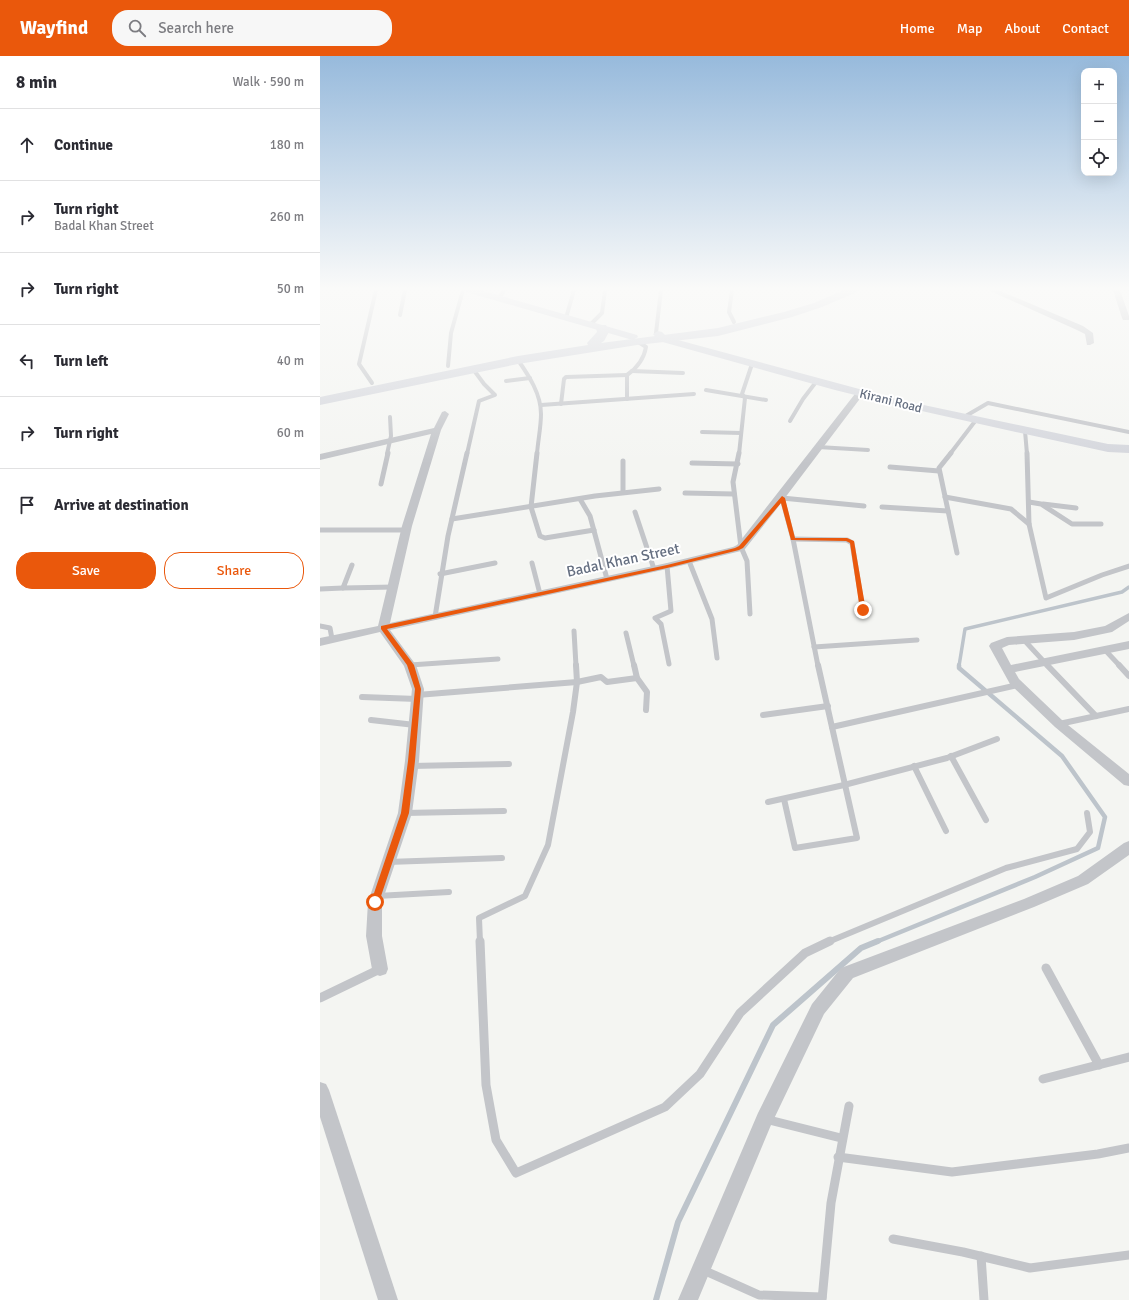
<!DOCTYPE html>
<html lang="en">
<head>
<meta charset="utf-8">
<style>
	:root { --surface:#fff; --page:#f7f7f7; --text:#2b2b33; --muted:#7c7c81; --line:#e1e1e2; --accent:#ea580c }
	body { margin:0; font-family:Signika,sans-serif; background:var(--page); color:var(--text) }
	.controls { position:absolute; right:12px; top:12px; display:grid; overflow:hidden; border-radius:8px; box-shadow:0 4px 16px #0002 }
	.controls button { width:36px; height:36px; display:grid; place-items:center; padding:0; border:0; border-bottom:1px solid var(--line); background:var(--surface); color:var(--text); font:20px sans-serif }
	.stop { position:absolute; width:12px; height:12px; margin:-9px; border:3px solid #ea580c; border-radius:50%; background:#fff }
	.stop.end { background:#ea580c; border-color:#fff; box-shadow:0 1px 4px #0008 }
	.list { margin:0; padding:0; list-style:none }
	h2 { display:flex; justify-content:space-between; align-items:center; height:52px; margin:0; padding:0 16px; font-size:17px }
	h2 small { font-size:13px; font-weight:400; color:var(--muted) }
	.list li { display:grid; grid-template-columns:26px 1fr auto; gap:12px; align-items:center; box-sizing:border-box; height:72px; padding:0 16px; border-top:1px solid var(--line) }
	.list b { display:block; font-size:15px; white-space:nowrap }
	.list p { margin:0; font-size:13px; white-space:nowrap; color:var(--muted) }
	.list em { font-size:13px; font-style:normal; color:var(--muted) }
	.actions { display:flex; gap:8px; padding:12px 16px }
	.actions a { flex:1; padding:9px 0; border:1px solid var(--accent); border-radius:16px; text-align:center; font-size:14px; color:var(--accent) }
	.actions .main { background:var(--accent); color:#fff }
	.icon { flex:none; width:22px; height:22px; fill:none; stroke:currentColor; stroke-width:2; stroke-linecap:round; stroke-linejoin:round }
	.map { position:relative; flex:none; width:809px; height:1244px; overflow:hidden }
	header { display:flex; align-items:center; gap:24px; box-sizing:border-box; height:56px; padding:0 20px; background:var(--accent); color:#fff }
	header strong { font-size:19px }
	nav { display:flex; gap:22px; margin-inline-start:auto; font-size:14px }
	.search { width:280px; height:36px; background:var(--page); display:flex; align-items:center; gap:10px; box-sizing:border-box; padding:0 14px; border-radius:16px; color:var(--muted); font-size:15px }
	main { display:flex }
	aside { flex:1; background:var(--surface) }
	.map>svg:first-child { display:block }
	.lines { fill:none; stroke-linecap:round; stroke-linejoin:round }
	.stream-far2 { stroke:#bdc4cb; stroke-width:3.5 }
	.stream-far1 { stroke:#bdc4cb; stroke-width:4.5 }
	.stream { stroke:#bdc4cb; stroke-width:6 }
	.service-far3 { stroke:#c3c5c9; stroke-width:4 }
	.service-far2 { stroke:#c3c5c9; stroke-width:5 }
	.service-far1 { stroke:#c3c5c9; stroke-width:6 }
	.service { stroke:#c3c5c9; stroke-width:9 }
	.minor { fill:#c3c5c9; fill-rule:evenodd }
	.secondary { fill:#d4d6dc; fill-rule:evenodd }
	.primary { fill:#d4d6dc; fill-rule:evenodd }
	.route { fill:#ea580c }
	.labels { text-anchor:middle; stroke-width:4; stroke-linejoin:round; paint-order:stroke }
	.far-street-label { font-size:13px; fill:#656f81; stroke:#fff }
	.street-label { font-size:15px; fill:#656f81; stroke:#fff }
</style>
</head>
<body>
<header>
<strong>Wayfind</strong>
<div class="search"><svg class="icon" aria-label="search" viewBox="0 0 24 24"><circle cx="10" cy="10" r="6"/><path d="M15 15l6 6"/></svg>Search here</div>
<nav><a>Home</a><a>Map</a><a>About</a><a>Contact</a></nav>
</header>
<main>
<aside>
<h2>8 min<small>Walk · 590 m</small></h2>
<ul class="list">
<li><svg class="icon" aria-label="ahead" viewBox="0 0 24 24"><path d="M12 20V5M6 11l6-6 6 6"/></svg><div><b>Continue</b></div><em>180 m</em></li>
<li><svg class="icon" aria-label="right" viewBox="0 0 24 24"><path d="M7 20v-9h11M14 6l5 5-5 5"/></svg><div><b>Turn right</b><p>Badal Khan Street</p></div><em>260 m</em></li>
<li><svg class="icon" aria-label="right" viewBox="0 0 24 24"><path d="M7 20v-9h11M14 6l5 5-5 5"/></svg><div><b>Turn right</b></div><em>50 m</em></li>
<li><svg class="icon" aria-label="left" viewBox="0 0 24 24"><path d="M17 20v-9H6M10 6l-5 5 5 5"/></svg><div><b>Turn left</b></div><em>40 m</em></li>
<li><svg class="icon" aria-label="right" viewBox="0 0 24 24"><path d="M7 20v-9h11M14 6l5 5-5 5"/></svg><div><b>Turn right</b></div><em>60 m</em></li>
<li><svg class="icon" aria-label="arrive" viewBox="0 0 24 24"><path d="M6 21V4h12l-3 4 3 4H6"/></svg><div><b>Arrive at destination</b></div></li>
</ul>
<div class="actions"><a class="main">Save</a><a>Share</a></div>
</aside>
<div class="map">
<svg width="809" height="1244" viewBox="0 0 809 1244">
	<rect width="100%" height="100%" fill="#f4f5f2"/>
	<g class="lines">
		<polyline class="stream-far2" points="639,610 645,573 802,536 809,531"/>
		<polyline class="stream-far1" points="556,886 715,821 778,792 785,761 742,700 639,612 639,609"/>
		<polyline class="stream" points="336,1244 358,1166 453,969 541,892 558,885"/>
		<g class="service-far3">
			<polyline points="412,234 409,256 414,266"/>
			<polyline points="179,243 184,234"/>
			<polyline points="80,259 85,234"/>
			<polyline points="246,262 254,234"/>
			<polyline points="271,268 282,257 285,234"/>
			<polyline points="336,277 341,234"/>
			<path d="M198,304C209,320 221,338 221,358C221,371 218,384 217,398"/>
			<polyline points="128,310 131,277 143,234"/>
			<polyline points="312,315 363,317"/>
			<polyline points="186,325 210,322"/>
			<polyline points="52,327 39,308 56,234"/>
			<polyline points="386,334 446,344"/>
			<path d="M307,343V319C317,312 324,303 326,291L317,285"/>
			<polyline points="241,348 244,323 246,321 307,319"/>
			<polyline points="221,349 374,338"/>
			<polyline points="644,361 668,347 809,376"/>
			<polyline points="470,365 483,343 496,326"/>
			<polyline points="705,375 707,398"/>
			<polyline points="382,376 421,377"/>
			<polyline points="498,391 548,394"/>
			<polyline points="67,398 71,380 70,361"/>
			<polyline points="147,398 159,345 175,339 164,328 153,313"/>
			<polyline points="419,398 425,342 422,338 432,308"/>
			<polyline points="630,398 656,364"/>
		</g>
		<g class="service-far2">
			<polyline points="217,397 211,451 220,480 225,482 274,474"/>
			<polyline points="419,397 413,426 421,491 427,505 430,558"/>
			<polyline points="631,397 619,412 637,497"/>
			<polyline points="707,397 709,468 726,542 782,519 809,510"/>
			<polyline points="303,405 303,436"/>
			<polyline points="372,407 418,408"/>
			<polyline points="570,411 619,415"/>
			<polyline points="61,428 68,397"/>
			<polyline points="365,437 414,438"/>
			<polyline points="625,441 691,453 709,468"/>
			<polyline points="260,443 270,460 287,523"/>
			<polyline points="709,446 721,448 752,468 781,468"/>
			<polyline points="723,448 756,452"/>
			<polyline points="562,451 628,455"/>
			<polyline points="315,456 334,513"/>
			<polyline points="132,463 275,440 339,433"/>
			<polyline points="0,474 86,474"/>
			<polyline points="473,483 527,484 532,487 543,554"/>
			<polyline points="369,505 392,563 397,602"/>
			<polyline points="212,507 220,538"/>
			<polyline points="32,509 23,532 74,531"/>
			<polyline points="347,510 351,555 335,562 341,568 349,608"/>
			<polyline points="120,518 175,507"/>
			<polyline points="0,533 23,532"/>
			<polyline points="115,561 128,480 147,397"/>
			<polyline points="0,570 10,572 12,583"/>
			<polyline points="254,575 256,610"/>
			<polyline points="306,577 314,610"/>
			<polyline points="704,584 728,610"/>
			<polyline points="494,591 597,584"/>
			<polyline points="785,594 800,610"/>
			<polyline points="90,609 178,603"/>
			<polyline points="498,610 473,483 462,442 544,450"/>
		</g>
		<g class="service-far1">
			<polyline points="314,609 317,622 327,636 326,654"/>
			<polyline points="727,609 776,660"/>
			<polyline points="799,609 809,620"/>
			<polyline points="97,639 257,626 281,621 287,626 317,622"/>
			<polyline points="42,641 97,643"/>
			<polyline points="443,659 508,650"/>
			<polyline points="51,664 95,669"/>
			<polyline points="739,668 809,653"/>
			<polyline points="512,671 698,629"/>
			<polyline points="631,700 666,764"/>
			<polyline points="91,710 189,708"/>
			<polyline points="594,710 626,775"/>
			<polyline points="464,743 475,792 537,782 498,609"/>
			<polyline points="448,746 524,729 627,702 677,683"/>
			<polyline points="85,757 184,755"/>
			<polyline points="68,806 182,802"/>
			<polyline points="57,840 129,836"/>
			<polyline points="160,886 159,862 205,840 228,789 253,656 257,626 256,609"/>
			<polyline points="508,886 686,812 757,793 770,776 767,757"/>
		</g>
		<g class="service">
			<polyline points="160,885 166,1029 176,1084 196,1117 345,1051 380,1018 420,957 485,897 510,885"/>
			<polyline points="726,912 779,1009"/>
			<polyline points="0,942 60,913"/>
			<polyline points="723,1023 809,1001"/>
			<polyline points="445,1063 521,1082"/>
			<polyline points="518,1101 632,1116 778,1098 809,1092"/>
			<polyline points="573,1183 643,1196 710,1212 809,1199"/>
			<polyline points="661,1200 664,1244"/>
			<polyline points="383,1214 439,1239 502,1241"/>
			<polyline points="502,1244 511,1147 529,1050"/>
		</g>
		<g class="minor">
			<polygon points="668,234 678,234 763,270 773,277 774,287 770,289 767,289 765,278 757,274"/>
			<polygon points="793,234 800,234 809,260 809,264 803,264 802,262"/>
			<polygon points="538,334 541,334 545,336 455,455 425,493 421,495 347,513 70,574 96,609 104,633 99,705 92,757 62,846 62,880 68,913 66,918 60,920 54,918 52,913 46,880 48,846 78,757 85,705 92,633 84,610 60,576 0,590 0,582 58,570 82,470 111,378 0,404 0,398 114,372 122,356 125,355 129,358 121,374 92,470 70,567 347,507 413,491 417,489"/>
			<polygon points="809,557 809,565 792,576 754,584 689,589 682,592 691,609 809,585 809,593 695,616 699,623 743,665 809,718 809,730 804,729 735,671 690,628 669,590 671,587 687,581 754,576 785,570"/>
			<polygon points="809,785 809,799 768,828 714,851 533,922 504,958 451,1069 378,1244 358,1244 438,1057 492,948 521,912 704,843 758,820 804,787"/>
			<polygon points="0,1026 6,1028 9,1034 78,1244 58,1244 0,1061"/>
		</g>
		<g class="secondary">
			<polygon points="145,234 160,234 317,279 318,281 313,284 309,283 146,236"/>
			<path d="M338,275L342,276L347,281L580,344L788,388L809,389V397L788,396C697,376 605,357 515,334L339,285L333,278Z"/>
		</g>
		<polygon class="primary" points="524,234 539,234 537,236 502,251 472,261 398,280 317,289 198,308 0,349 0,341 198,300 268,289 267,287 277,276 276,272 278,269 286,269 289,276 284,285 281,287 398,272 464,256 494,247"/>
	</g>
	<linearGradient id="sky" x2="0" y2="1"><stop stop-color="#97badc"/><stop offset="0.57" stop-color="#fafaf9"/><stop offset="1" stop-color="#fafaf9" stop-opacity="0"/></linearGradient>
	<rect width="809" height="408" fill="url(#sky)"/>
	<polygon class="route" points="462,440 465,442 475,482 527,482 534,485 546,555 540,554 530,487 526,485 471,484 461,447 423,492 419,494 347,512 67,573 94,609 101,633 95,705 89,757 59,846 58,849 52,849 51,846 81,757 88,705 95,633 87,609 61,573 61,570 347,509 415,492 419,490"/>
	<g class="labels">
		<g class="far-street-label">
			<text transform="translate(571 344) rotate(14)" y="5">Kirani Road</text>
		</g>
		<g class="street-label">
			<text transform="translate(303 504) rotate(-12)" y="5">Badal Khan Street</text>
		</g>
	</g>
</svg>
<div class="controls">
<button>+</button>
<button>−</button>
<button><svg class="icon" aria-label="locate" viewBox="0 0 24 24"><circle cx="12" cy="12" r="6"/><path d="M12 2v4M12 18v4M2 12h4M18 12h4"/></svg></button>
</div>
<div class="stop" style="left:55px;top:846px"></div>
<div class="stop end" style="left:543px;top:554px"></div>
</div>
</main>
</body>
</html>
